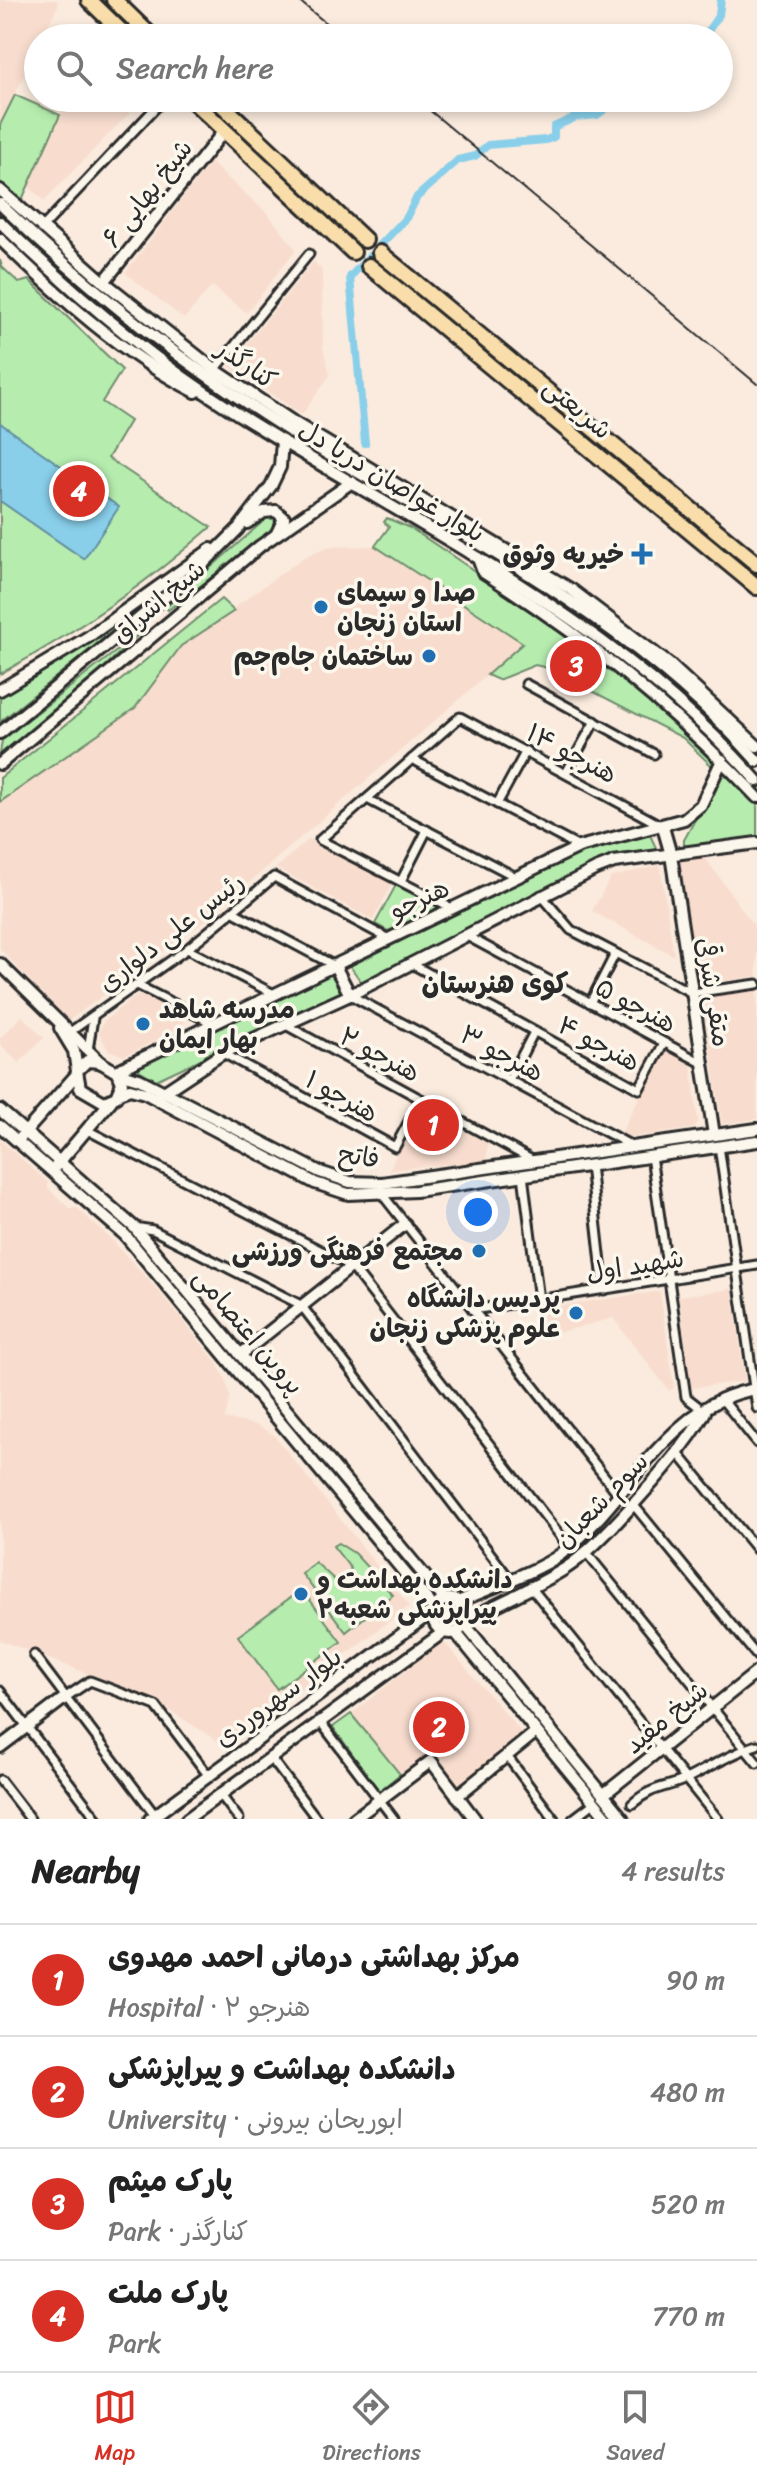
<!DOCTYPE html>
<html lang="en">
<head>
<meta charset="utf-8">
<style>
	:root { --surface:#fff; --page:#f2f2f2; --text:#222; --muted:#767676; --line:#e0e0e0; --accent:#d93025 }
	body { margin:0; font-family:Sriracha,"Playpen Sans Arabic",sans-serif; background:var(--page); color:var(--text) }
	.you { position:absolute; left:478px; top:1212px; width:28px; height:28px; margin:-20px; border:6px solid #fff; border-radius:50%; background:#1a73e8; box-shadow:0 0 0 12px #1a73e833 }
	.badge { display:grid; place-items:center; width:52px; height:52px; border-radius:50%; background:var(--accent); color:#fff; font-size:26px; font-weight:700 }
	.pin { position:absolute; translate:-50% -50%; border:4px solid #fff; box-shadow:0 2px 8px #0006 }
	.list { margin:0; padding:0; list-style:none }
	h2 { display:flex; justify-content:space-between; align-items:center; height:104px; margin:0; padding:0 32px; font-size:34px }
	h2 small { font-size:26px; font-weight:400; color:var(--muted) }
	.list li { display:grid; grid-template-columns:52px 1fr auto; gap:24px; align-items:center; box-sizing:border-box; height:112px; padding:0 32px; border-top:2px solid var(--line) }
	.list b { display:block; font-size:30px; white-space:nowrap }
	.list p { margin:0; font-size:26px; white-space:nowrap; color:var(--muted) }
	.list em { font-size:26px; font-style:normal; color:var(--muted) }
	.icon { flex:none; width:44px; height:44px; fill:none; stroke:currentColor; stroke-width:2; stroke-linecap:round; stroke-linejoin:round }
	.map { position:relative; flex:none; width:757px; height:1819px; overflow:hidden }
	.search { position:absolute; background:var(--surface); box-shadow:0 4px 12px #0003; left:24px; right:24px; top:24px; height:88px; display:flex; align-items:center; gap:20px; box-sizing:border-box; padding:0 28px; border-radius:44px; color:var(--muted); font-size:30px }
	.sheet { height:552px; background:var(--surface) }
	nav { display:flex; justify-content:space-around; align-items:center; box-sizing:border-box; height:112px; border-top:2px solid var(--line); background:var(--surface); font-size:22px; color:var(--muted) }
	nav a { display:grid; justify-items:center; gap:4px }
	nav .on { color:var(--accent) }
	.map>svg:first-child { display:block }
	.built { fill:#f8ddce }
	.green { fill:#b6edaf; stroke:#708c6d; stroke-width:2 }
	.water { fill:#89cfea; stroke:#638d9e; stroke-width:2 }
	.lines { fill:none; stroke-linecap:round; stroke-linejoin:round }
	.canal { stroke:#89cfea; stroke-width:8 }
	.street-casing { stroke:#2b2b2b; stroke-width:13 }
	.secondary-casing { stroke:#2b2b2b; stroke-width:16 }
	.highway-casing { stroke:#2b2b2b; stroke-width:20 }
	.street { stroke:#fbf7ec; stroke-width:7 }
	.secondary { stroke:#fbf7ec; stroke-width:10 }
	.highway { stroke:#f9deab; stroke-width:14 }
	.rail { stroke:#2b2b2b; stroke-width:2 }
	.poi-dot { fill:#1f6fb2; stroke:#fbf7ec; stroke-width:3 }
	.labels { text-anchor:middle; stroke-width:7; stroke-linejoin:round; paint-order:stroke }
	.street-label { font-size:26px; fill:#2b2b2b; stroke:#fbf7ec }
	.poi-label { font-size:26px; font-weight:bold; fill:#2b2b2b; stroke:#fbf7ec; text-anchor:end }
	.neighbourhood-label { font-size:28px; font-weight:bold; fill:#2b2b2b; stroke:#fbf7ec }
</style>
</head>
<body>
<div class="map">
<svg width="757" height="1819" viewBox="0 0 757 1819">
	<rect width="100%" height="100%" fill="#faebde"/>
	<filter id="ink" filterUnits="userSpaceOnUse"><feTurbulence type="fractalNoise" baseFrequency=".0125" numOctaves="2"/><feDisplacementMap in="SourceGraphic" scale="16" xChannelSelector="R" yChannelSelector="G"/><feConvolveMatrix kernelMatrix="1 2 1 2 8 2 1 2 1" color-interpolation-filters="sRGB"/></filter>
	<g filter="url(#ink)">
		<g class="built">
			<polygon points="0,0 56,0 59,3 42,38 38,38 38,47 0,125"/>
			<polygon points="68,98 144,98 44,201 28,186"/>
			<polygon points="210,162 267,213 296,249 247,313 212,286 184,319 125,273"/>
			<polygon points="314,261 322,271 323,347 330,375 302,415 229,366"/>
			<polygon points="375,546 524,643 205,921 68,1021 0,949 0,802 135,708 181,646 304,557 327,547"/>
			<polygon points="309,839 393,882 373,920 276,868"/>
			<polygon points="704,856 757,930 757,976 698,985 680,861"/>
			<polygon points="660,865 674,956 592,911 611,877"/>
			<polygon points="757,989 757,1119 722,1124 702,997"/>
			<polygon points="145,994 185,1016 184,1027 124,1056 108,1050 99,1032 104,1021 134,997"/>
			<polygon points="22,1016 44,1038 19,1063 0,1044 0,1038"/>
			<polygon points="663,1050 691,1063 698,1122 695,1128 629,1138 621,1133"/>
			<polygon points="421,1107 488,1142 486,1161 389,1170"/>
			<polygon points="0,1140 48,1182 48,1188 69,1208 77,1208 111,1239 157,1289 216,1361 225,1378 230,1397 225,1419 257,1425 274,1435 409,1606 226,1746 148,1697 0,1640"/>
			<polygon points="732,1289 745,1381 691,1388 679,1296"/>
			<polygon points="660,1291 674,1387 669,1391 613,1318 542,1337 538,1309"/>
			<polygon points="443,1641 528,1740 464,1791 432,1752 400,1774 351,1714"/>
		</g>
		<g class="green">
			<polygon points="15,95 60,115 21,202 0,182 0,125"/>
			<path d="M0,260L2,267L19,283L29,280L122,370L102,402L130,421L108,458L211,527C145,585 76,632 0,674Z"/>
			<polygon points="267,518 275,518 276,529 168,610 166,607"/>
			<polygon points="387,518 412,529 567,633 669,715 757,803 757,839 684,849 684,840 720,774 683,738 548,668 535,665 498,680 487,675 523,643 375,546 389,527 384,522"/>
			<polygon points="208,554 21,705 0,722 0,696 79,649"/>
			<polygon points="221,599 234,611 181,646 135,708 0,802 0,778"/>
			<polygon points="141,632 86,685 0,754 2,740"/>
			<polygon points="650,835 657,850 611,855 362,983 350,966 576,854"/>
			<polygon points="396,885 440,907 388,931 375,924"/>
			<polygon points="330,974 344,992 156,1080 139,1070 140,1065"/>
			<polygon points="338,1543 354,1553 393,1595 346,1632 302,1574 315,1562 337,1582 351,1569 333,1546"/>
			<polygon points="302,1589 341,1642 277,1689 238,1636"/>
			<polygon points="351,1714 400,1774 379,1791 333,1727"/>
		</g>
		<polygon class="water" points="0,423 119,507 84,559 0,501"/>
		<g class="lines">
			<g class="canal">
				<polyline points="703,38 719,15 721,0"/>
				<polyline points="365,443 350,277 407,217 417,197 458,160 475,156 488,145 546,140 554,137 554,127 576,117 597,115 620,98"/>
			</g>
			<g class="street-casing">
				<g id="street">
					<polyline points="41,229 160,103"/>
					<polyline points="215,370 309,254"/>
					<polyline points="526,684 654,754"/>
					<polyline points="412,759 579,847"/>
					<polyline points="566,773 595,721"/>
					<polyline points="367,799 516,877"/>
					<polyline points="497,804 526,751"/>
					<polyline points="401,881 427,830"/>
					<polyline points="541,895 571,930 692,993 757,984"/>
					<polyline points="452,908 320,840 460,717 662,826"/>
					<polyline points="232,911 335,966"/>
					<polyline points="465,935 704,1064"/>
					<polyline points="187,949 274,994"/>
					<polyline points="410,963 639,1089 664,1043"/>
					<polyline points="137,985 212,1023"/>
					<polyline points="350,995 632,1146"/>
					<polyline points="590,1003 615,954"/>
					<polyline points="284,1024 532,1160"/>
					<polyline points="70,1032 187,949 274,877 387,938"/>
					<polyline points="88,1050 93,1018"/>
					<polyline points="223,1053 395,1147 421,1099"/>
					<polyline points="509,1080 534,1032"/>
					<polyline points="87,1130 351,1266 569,1547"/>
					<polyline points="719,1146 757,1408"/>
					<polyline points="651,1156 686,1397 704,1411"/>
					<polyline points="590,1165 604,1290"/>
					<polyline points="523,1175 539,1300"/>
					<polyline points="382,1194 620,1496"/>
					<polyline points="134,1227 153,1230 301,1305 509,1578"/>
					<polyline points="473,1310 757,1265"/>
					<polyline points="721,1398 757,1443"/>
					<polyline points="677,1452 757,1550"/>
					<polyline points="632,1503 757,1656"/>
					<polyline points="585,1551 757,1763"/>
					<polyline points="530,1586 718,1819"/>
					<polyline points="34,1655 155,1815"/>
					<polyline points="0,1691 97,1819"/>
					<polyline points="66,1697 90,1681 156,1706 208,1775"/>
					<polyline points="319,1720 394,1819"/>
					<polyline points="507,1756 554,1819"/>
					<polyline points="270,1757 317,1819"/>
					<polyline points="0,1780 30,1819"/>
					<polyline points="220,1794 239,1819"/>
					<path d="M632,1804C653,1785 666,1789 688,1778C712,1766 732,1753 757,1745"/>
					<polyline points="573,1819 594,1803"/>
				</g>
			</g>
			<g class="secondary-casing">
				<g id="secondary">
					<polyline points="0,190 104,282 215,370 293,422 572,590 669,664 757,746"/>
					<path d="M0,204C87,288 182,363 285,428C448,530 628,613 757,761"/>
					<path d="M0,222C71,291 147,356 230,409C412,525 612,616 757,781"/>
					<path d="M0,239C58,296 123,355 196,392"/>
					<polyline points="104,282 224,131"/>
					<polyline points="247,523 264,512 276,511 284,518 277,533"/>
					<path d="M478,558L483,572C588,639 671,706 757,797"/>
					<polyline points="0,690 88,637 211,549"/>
					<polyline points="0,733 193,574 238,529 271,486 280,467 282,441"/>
					<polyline points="0,764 260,546 352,482"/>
					<polyline points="663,827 671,855 714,1135"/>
					<polyline points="0,964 101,1063"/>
					<polyline points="335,966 350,995"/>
					<polyline points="60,1028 74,1051 77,1071"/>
					<polygon points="87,1061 100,1062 118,1073 122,1083 116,1097 104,1102 80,1088 77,1071"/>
					<polyline points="116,1071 579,847 684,819 701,805 722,760"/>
					<polyline points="118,1073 139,1079 320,1172 350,1182 382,1183 757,1129"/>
					<polyline points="119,1093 130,1089 145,1093 315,1183 348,1194 416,1191 757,1141"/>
					<polyline points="161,1094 223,1053 350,995 596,869 614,862 757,843"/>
					<polyline points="0,1110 134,1227 445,1600"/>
					<polyline points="0,1126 125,1235 433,1607"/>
					<polyline points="22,1136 76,1075"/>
					<polyline points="56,1166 111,1101"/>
					<polyline points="240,1355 405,1224"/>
					<circle cx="450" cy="1616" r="17"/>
					<path d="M456,1603C484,1590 539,1571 561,1554C627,1503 669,1401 757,1389"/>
					<path d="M467,1620C499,1603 535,1588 566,1568C599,1547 688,1447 705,1412"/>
					<polyline points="466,1626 623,1819"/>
					<polyline points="456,1633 608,1819"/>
					<polyline points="0,1747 66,1697"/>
					<polyline points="603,1795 757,1672"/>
					<polyline points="457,1796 536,1732"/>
					<polyline points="150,1819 432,1612"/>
					<polyline points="187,1819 445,1631"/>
					<polyline points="354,1819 431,1761 475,1819"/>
				</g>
			</g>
			<g class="highway-casing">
				<g id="highway">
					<polyline points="89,0 128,38"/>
					<polyline points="114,0 153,38"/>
					<polyline points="190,98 353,252"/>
					<polyline points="215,98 365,240"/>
					<polyline points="380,253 757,564"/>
					<polyline points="369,266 757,587"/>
				</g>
			</g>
			<use href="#street" class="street"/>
			<use href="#secondary" class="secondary"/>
			<use href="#highway" class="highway"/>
			<g class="rail">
				<polyline points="298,0 344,38"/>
				<polyline points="415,98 757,384"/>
			</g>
		</g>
	</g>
	<g class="poi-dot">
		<path d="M638 542h8v8h8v8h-8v8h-8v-8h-8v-8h8z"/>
		<circle cx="321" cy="607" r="8"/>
		<circle cx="429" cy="656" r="8"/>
		<circle cx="143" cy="1024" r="8"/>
		<circle cx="479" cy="1251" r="8"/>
		<circle cx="576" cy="1313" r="8"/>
		<circle cx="301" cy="1594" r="8"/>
	</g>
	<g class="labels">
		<g class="street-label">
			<text transform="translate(147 193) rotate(-52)" y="9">شیخ بهایی ۶</text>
			<text transform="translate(247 364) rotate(35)" y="9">کنارگذر</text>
			<text transform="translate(578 408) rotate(40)" y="9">شریعتی</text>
			<text transform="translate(392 481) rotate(31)" y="9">بلوار غواصان دریا دل</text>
			<text transform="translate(158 601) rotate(-40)" y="9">شیخ اشراق</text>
			<text transform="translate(572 753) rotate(28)" y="9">هنرجو ۱۴</text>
			<text transform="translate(419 899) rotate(-25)" y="9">هنرجو</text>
			<text transform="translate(171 932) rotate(-38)" y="9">رئیس علی دلواری</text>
			<text transform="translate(714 992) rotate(81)" y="9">متقی شرقی</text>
			<text transform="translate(636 1005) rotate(28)" y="9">هنرجو ۵</text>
			<text transform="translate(599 1043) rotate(28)" y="9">هنرجو ۴</text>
			<text transform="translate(502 1053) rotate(28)" y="9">هنرجو ۳</text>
			<text transform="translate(380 1054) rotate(28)" y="9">هنرجو ۲</text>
			<text transform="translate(342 1096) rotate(29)" y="9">هنرجو ۱</text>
			<text transform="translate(359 1156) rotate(8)" y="9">فاتح</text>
			<text transform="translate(635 1265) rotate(-9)" y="9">شهید اول</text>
			<text transform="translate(249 1331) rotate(50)" y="9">پروین اعتصامی</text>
			<text transform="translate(601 1500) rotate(-46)" y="9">سوم شعبان</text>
			<text transform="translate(278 1697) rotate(-36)" y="9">بلوار سهروردی</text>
			<text transform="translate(666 1717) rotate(-39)" y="9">شیخ مفید</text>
		</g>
		<g class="poi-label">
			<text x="624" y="563">خیریه وثوق</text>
			<text x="337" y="601" text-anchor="start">صدا و سیمای<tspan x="337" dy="30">استان زنجان</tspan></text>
			<text x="413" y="665">ساختمان جام‌جم</text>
			<text x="159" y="1018" text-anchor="start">مدرسه شاهد<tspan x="159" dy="30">بهار ایمان</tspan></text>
			<text x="463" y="1260">مجتمع فرهنگی ورزشی</text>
			<text x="560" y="1307">پردیس دانشگاه<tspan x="560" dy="30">علوم پزشکى زنجان</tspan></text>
			<text x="317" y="1588" text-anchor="start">دانشکده بهداشت و<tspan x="317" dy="30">پیراپزشکى شعبه۲</tspan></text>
		</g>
		<g class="neighbourhood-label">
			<text x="495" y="993">کوی هنرستان</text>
		</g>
	</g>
</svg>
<div class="you"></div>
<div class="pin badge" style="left:433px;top:1125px">1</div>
<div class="pin badge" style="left:439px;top:1727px">2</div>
<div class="pin badge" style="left:576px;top:666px">3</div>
<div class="pin badge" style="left:79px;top:491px">4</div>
<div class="search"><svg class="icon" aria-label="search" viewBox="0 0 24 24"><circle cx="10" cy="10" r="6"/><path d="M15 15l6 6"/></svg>Search here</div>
</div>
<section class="sheet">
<h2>Nearby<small>4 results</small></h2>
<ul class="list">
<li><span class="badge">1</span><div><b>مرکز بهداشتی درمانی احمد مهدوی</b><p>Hospital · هنرجو ۲</p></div><em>90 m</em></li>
<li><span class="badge">2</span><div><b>دانشکده بهداشت و پیراپزشکی</b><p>University · ابوریحان بیرونی</p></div><em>480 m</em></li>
<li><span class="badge">3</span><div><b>پارک میثم</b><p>Park · کنارگذر</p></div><em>520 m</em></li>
<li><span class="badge">4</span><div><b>پارک ملت</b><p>Park</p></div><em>770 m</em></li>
</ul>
</section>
<nav>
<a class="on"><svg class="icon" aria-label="map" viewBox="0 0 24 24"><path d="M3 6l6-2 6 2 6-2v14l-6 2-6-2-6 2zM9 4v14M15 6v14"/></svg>Map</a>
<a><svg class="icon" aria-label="directions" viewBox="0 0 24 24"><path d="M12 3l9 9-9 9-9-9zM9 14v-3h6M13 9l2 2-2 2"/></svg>Directions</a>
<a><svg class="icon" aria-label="saved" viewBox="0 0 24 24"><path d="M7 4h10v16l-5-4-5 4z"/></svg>Saved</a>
</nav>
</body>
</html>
